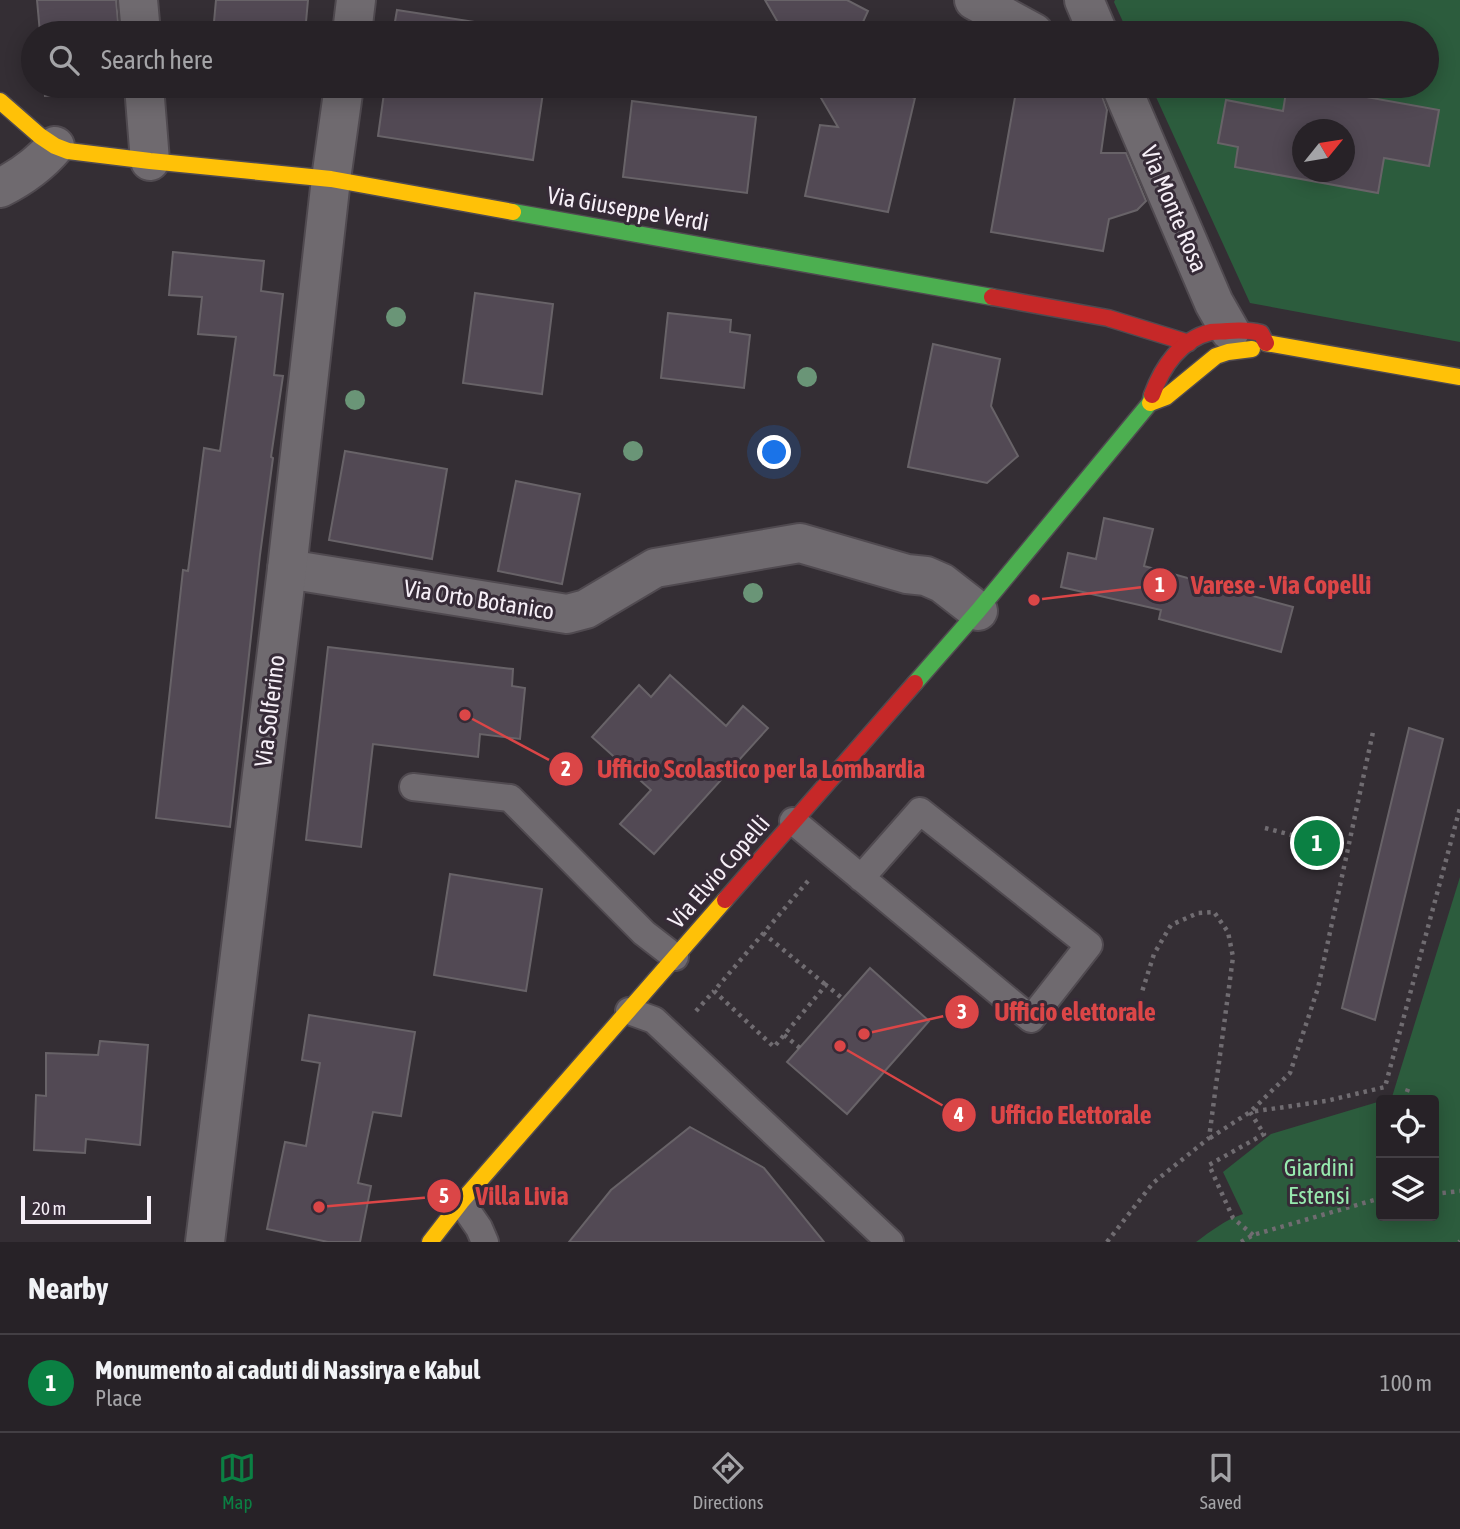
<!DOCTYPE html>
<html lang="en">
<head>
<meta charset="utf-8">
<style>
	:root { --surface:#272227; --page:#2f2a2f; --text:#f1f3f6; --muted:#a4a4a7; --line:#433f44; --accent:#0b8043 }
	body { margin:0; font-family:"Asap Condensed",sans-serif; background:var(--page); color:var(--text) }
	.controls { position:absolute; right:21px; bottom:21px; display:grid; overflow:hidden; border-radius:7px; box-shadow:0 4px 18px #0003 }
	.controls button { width:63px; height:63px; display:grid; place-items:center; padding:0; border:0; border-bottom:2px solid var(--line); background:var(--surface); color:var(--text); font:35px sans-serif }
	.compass { position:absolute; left:1292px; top:119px; width:63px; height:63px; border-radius:50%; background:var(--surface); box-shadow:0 4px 18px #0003; rotate:60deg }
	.scale { position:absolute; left:21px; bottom:18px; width:130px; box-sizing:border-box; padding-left:7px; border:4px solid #f6eff7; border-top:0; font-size:19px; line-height:24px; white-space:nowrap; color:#f6eff7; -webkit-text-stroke:5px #362b37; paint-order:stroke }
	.you { position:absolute; left:775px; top:453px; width:24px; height:24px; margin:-18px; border:5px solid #fff; border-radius:50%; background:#1a73e8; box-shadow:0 0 0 10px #1a73e833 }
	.badge { display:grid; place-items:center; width:46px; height:46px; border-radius:50%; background:var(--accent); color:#fff; font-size:23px; font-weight:700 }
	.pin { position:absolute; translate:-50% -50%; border:4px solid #fff; box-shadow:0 2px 7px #0006 }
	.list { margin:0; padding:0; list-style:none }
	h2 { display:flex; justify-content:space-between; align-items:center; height:91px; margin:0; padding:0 28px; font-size:30px }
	h2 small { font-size:23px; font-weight:400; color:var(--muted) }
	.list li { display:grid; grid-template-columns:46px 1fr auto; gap:21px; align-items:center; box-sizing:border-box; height:98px; padding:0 28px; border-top:2px solid var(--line) }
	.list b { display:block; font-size:26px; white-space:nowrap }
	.list p { margin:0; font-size:23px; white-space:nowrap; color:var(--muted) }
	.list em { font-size:23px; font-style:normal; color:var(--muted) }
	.icon { flex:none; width:38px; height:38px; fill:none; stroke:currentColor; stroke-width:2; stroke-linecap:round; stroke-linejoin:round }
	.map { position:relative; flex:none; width:1460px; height:1242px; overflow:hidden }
	.search { position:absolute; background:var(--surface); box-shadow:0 4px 18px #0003; left:21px; right:21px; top:21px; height:77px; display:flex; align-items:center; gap:18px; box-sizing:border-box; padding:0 24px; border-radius:38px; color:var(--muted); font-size:26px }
	.sheet { height:189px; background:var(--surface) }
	nav { display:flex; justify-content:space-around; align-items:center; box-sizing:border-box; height:98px; border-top:2px solid var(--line); background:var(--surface); font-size:19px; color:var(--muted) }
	nav a { display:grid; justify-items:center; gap:4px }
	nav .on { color:var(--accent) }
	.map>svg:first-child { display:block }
	.green { fill:#2c5c3d; fill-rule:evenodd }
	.building { fill:#524954; stroke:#686368; stroke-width:2; fill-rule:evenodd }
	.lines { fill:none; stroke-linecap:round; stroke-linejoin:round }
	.lane-casing { stroke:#504a50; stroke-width:30 }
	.street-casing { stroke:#504a50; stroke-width:42 }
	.fast-casing { stroke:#504a50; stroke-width:19 }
	.slow-casing { stroke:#504a50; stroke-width:19 }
	.jam-casing { stroke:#504a50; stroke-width:19 }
	.path { stroke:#706c71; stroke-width:4.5; stroke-dasharray:3.5 5; stroke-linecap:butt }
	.lane { stroke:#6f6a6f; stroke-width:26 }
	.street { stroke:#6f6a6f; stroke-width:38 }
	.fast { stroke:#4caf50; stroke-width:16 }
	.slow { stroke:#ffc107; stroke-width:16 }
	.jam { stroke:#c62828; stroke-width:16 }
	.tree { fill:#6a9577 }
	.labels { text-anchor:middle; stroke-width:6; stroke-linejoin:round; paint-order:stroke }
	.street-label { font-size:24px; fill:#f6eff7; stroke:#362b37 }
	.park-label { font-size:24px; fill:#97e9ae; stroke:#362b37 }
	.leader { fill:none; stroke:#db4647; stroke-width:2.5 }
	.callout-dot { fill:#db4647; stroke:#362b37; stroke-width:2.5 }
	.mark-label { font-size:21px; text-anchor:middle; font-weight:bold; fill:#fff }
	.callout-label { font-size:26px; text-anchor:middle; font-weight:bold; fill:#db4647; stroke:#362b37; stroke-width:6; stroke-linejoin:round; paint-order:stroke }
</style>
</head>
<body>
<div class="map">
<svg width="1460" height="1242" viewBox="0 0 1460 1242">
	<rect width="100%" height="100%" fill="#342e34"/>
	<g class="green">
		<path d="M1115,0H1460V342L1250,303L1151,86H1427V33H1128L1114,2ZM1302,130H1344V172H1302Z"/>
		<path d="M1460,877V1242H1196C1211,1231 1225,1220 1243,1214L1223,1172L1271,1134L1381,1101V1216H1434V1100H1382L1392,1097Z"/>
	</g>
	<g class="building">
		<polygon points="37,0 116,0 119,33 40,33"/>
		<polygon points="216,0 308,0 305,33 213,33"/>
		<polygon points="765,0 847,0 868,11 858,33 784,33"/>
		<polygon points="397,10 475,22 473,33 393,33"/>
		<polygon points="44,86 122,86 122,90 45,96"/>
		<polygon points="385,86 544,86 533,160 378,136"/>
		<polygon points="814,86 877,86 915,98 888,212 805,196 820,125 838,127"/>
		<polygon points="1017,86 1065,86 1100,91 1107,110 1101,153 1126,153 1146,201 1137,210 1109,219 1103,251 991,232"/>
		<path d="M1287,86H1305L1439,110L1429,166L1384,158L1378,193L1235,167L1238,147L1218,143L1226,100L1283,111ZM1303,130H1345V172H1303Z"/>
		<polygon points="632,101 756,117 747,193 623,177"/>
		<polygon points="173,252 264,261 261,291 283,294 274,375 283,376 271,457 273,458 260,555 230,827 156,818 183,570 188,571 204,448 220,451 236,337 198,334 202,297 169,295"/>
		<polygon points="475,293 553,304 542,394 463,383"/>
		<polygon points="668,313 731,320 730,332 750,335 744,388 661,378"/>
		<polygon points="933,344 1000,359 991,406 1018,456 987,483 908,467"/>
		<polygon points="345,451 447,469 432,559 329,540"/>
		<polygon points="516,481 580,494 562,584 498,571"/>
		<polygon points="1104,518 1153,529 1144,566 1293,607 1281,652 1159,619 1161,610 1061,587 1068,553 1096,559"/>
		<polygon points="328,647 513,669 512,686 525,688 520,739 480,734 478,757 373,744 361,847 306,840"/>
		<polygon points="670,675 726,726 743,706 768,728 654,854 620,824 651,790 592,737 639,685 651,697"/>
		<polygon points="1409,728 1443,739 1375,1020 1342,1008"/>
		<polygon points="450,874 542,889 526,991 434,975"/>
		<polygon points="870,968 929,1021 847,1114 787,1062"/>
		<polygon points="309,1015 415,1032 401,1116 373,1112 358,1183 371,1186 360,1242 328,1242 267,1229 285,1142 306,1146 320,1063 302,1060"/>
		<polygon points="100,1041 148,1045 140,1145 86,1139 85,1153 34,1150 36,1095 46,1096 46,1053 98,1055"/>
		<polygon points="690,1127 764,1168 824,1242 569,1242 611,1190"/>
	</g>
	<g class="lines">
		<g class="lane-casing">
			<g id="lane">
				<polyline points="413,787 510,798 644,933 675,957"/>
				<polyline points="793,821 1031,1019 1089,945 920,811 861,878"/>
				<polyline points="629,1011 654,1020 890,1242"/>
				<polyline points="461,1202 479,1228 485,1242"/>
			</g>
		</g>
		<g class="street-casing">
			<g id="street">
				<polyline points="138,0 141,33"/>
				<polyline points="974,0 1034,33"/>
				<polyline points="1084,0 1098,33"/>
				<polyline points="352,33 356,0"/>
				<polyline points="144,86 150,161"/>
				<polyline points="1121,86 1214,303 1230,331"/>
				<path d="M0,188C22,177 39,165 55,146"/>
				<polyline points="287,569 567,614 586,609 655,568 800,543 907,574 926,576 942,583 978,611"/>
				<polyline points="205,1242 287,569 331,179 344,86"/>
			</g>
		</g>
		<g class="fast-casing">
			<g id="fast">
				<polyline points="513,212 992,297"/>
				<polyline points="915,683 978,611 1150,403 1152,395"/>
			</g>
		</g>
		<g class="slow-casing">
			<g id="slow">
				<polyline points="0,101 40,136 55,146 68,151 150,161 331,179 513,212"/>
				<polyline points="1266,343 1460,377"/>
				<polyline points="1150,403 1166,397 1216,356 1228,352 1252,349"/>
				<polyline points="430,1242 461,1202 725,900"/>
			</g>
		</g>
		<g class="jam-casing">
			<g id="jam">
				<polyline points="992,297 1108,318 1189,343"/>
				<path d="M1152,395C1162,367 1181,339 1211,332C1217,331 1222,332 1228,331C1240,330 1249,330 1261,333L1266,343"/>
				<polyline points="725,900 915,683"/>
			</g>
		</g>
		<g class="path">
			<polyline points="1265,828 1307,839"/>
			<polyline points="808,881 714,991 774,1047 826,985 843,999"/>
			<polyline points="763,933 826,985"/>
			<polyline points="696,1011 714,991"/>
			<polyline points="784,1035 800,1048"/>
			<polyline points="1404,1100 1409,1086"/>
			<polyline points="1210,1138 1250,1112 1290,1073 1318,988 1373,732"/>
			<polyline points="1434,1194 1460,1191"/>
			<polyline points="1253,1235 1233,1218 1209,1165 1264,1134 1250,1112 1326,1101 1385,1087 1460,808"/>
			<polyline points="1107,1242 1153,1183 1209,1138 1233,957 1228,932 1214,912 1198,913 1171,925 1154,954 1141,995"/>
			<polyline points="1241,1242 1253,1235 1381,1198"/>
			<polyline points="1459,1242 1460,1241"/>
		</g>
		<use href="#lane" class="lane"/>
		<use href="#street" class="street"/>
		<use href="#fast" class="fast"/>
		<use href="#slow" class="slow"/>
		<use href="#jam" class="jam"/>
	</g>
	<g class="tree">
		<circle cx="396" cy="317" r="10"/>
		<circle cx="807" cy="377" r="10"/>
		<circle cx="355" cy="400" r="10"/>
		<circle cx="633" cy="451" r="10"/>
		<circle cx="753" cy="593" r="10"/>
		<circle cx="561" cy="770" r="10"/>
	</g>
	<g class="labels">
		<g class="street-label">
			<text transform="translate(628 209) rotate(10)" y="8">Via Giuseppe Verdi</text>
			<text transform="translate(1174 209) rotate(67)" y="8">Via Monte Rosa</text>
			<text transform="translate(479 600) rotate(9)" y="8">Via Orto Botanico</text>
			<text transform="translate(270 711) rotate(-83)" y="8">Via Solferino</text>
			<text transform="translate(719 872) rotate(-49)" y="8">Via Elvio Copelli</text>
		</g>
		<g class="park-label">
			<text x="1319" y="1176">Giardini<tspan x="1319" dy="28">Estensi</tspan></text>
		</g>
	</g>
	<path class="leader" d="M1034 600L1160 585M465 715L566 769M864 1034L962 1012M840 1046L959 1115M319 1207L444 1196"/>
	<g class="callout-dot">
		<circle cx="1034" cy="600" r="7"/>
		<circle cx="465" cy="715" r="7"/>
		<circle cx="864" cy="1034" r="7"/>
		<circle cx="840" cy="1046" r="7"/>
		<circle cx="319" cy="1207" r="7"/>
		<circle cx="1160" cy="585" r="18"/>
		<circle cx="566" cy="769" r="18"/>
		<circle cx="962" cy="1012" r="18"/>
		<circle cx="959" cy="1115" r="18"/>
		<circle cx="444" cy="1196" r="18"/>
	</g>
	<g class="mark-label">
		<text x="1160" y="592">1</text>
		<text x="566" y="776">2</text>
		<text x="962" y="1019">3</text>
		<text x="959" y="1122">4</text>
		<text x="444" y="1203">5</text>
	</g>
	<g class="callout-label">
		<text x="1281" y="594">Varese - Via Copelli</text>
		<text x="761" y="778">Ufficio Scolastico per la Lombardia</text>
		<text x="1075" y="1021">Ufficio elettorale</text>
		<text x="1071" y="1124">Ufficio Elettorale</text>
		<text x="522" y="1205">Villa Livia</text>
	</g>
</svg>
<div class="controls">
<button><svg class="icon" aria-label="locate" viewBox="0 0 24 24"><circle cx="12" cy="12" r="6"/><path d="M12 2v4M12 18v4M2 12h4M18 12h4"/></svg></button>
<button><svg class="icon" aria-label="layers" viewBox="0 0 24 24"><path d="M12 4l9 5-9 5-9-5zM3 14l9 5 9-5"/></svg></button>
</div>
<svg class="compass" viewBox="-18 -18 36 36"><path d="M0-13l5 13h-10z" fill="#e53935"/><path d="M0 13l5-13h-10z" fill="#a4a4a7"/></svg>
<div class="scale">20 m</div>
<div class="you"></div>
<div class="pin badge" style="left:1317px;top:843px">1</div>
<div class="search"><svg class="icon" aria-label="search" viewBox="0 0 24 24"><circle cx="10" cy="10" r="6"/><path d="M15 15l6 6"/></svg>Search here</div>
</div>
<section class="sheet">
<h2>Nearby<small></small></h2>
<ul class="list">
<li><span class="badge">1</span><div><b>Monumento ai caduti di Nassirya e Kabul</b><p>Place</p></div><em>100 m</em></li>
</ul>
</section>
<nav>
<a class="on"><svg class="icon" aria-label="map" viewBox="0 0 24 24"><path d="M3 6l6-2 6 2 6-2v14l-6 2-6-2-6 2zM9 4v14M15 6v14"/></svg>Map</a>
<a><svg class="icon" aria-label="directions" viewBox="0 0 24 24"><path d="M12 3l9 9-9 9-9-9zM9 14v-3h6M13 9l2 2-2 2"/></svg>Directions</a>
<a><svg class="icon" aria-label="saved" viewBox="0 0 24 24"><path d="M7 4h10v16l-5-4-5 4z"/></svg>Saved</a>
</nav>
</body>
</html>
